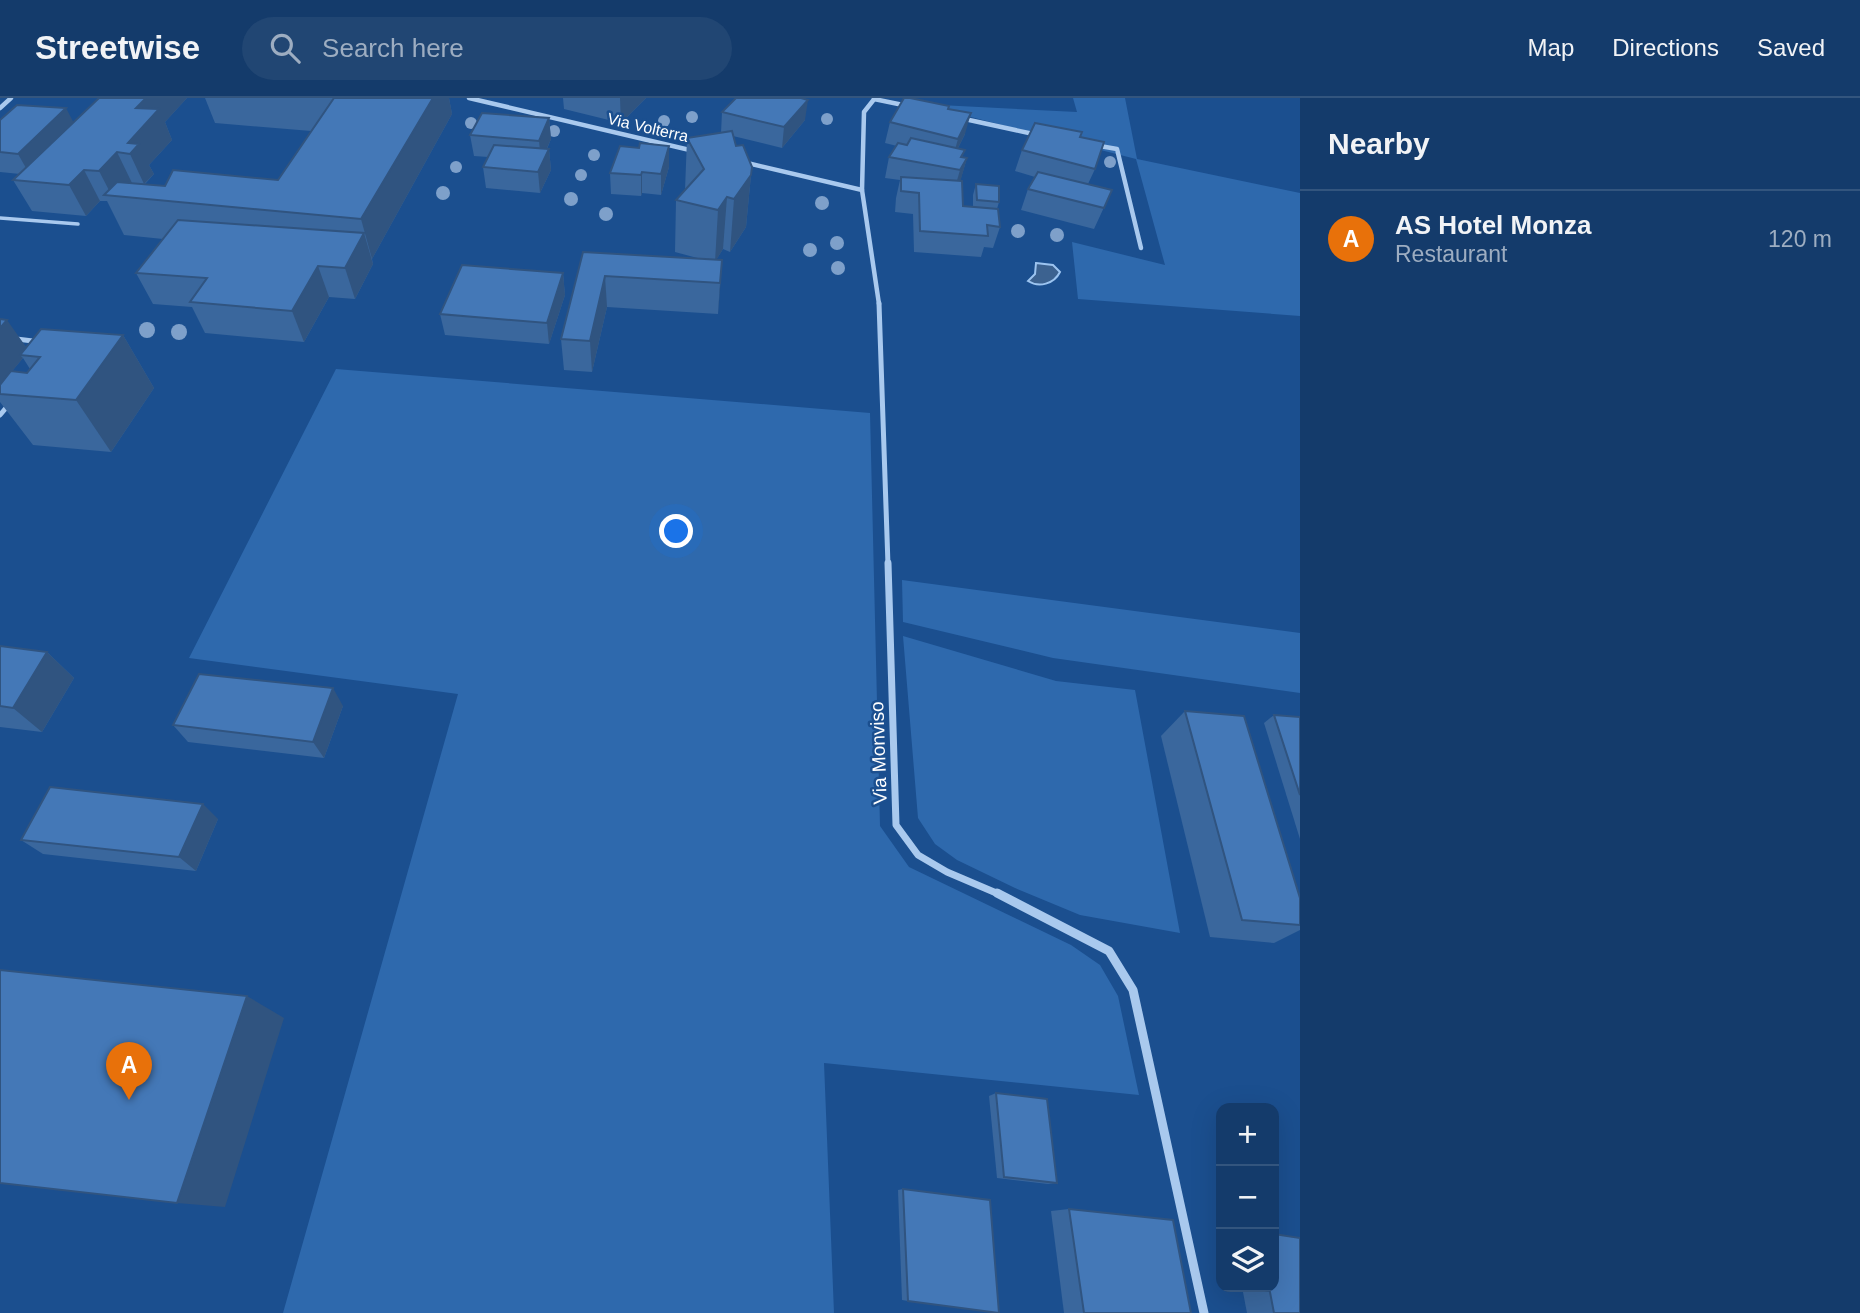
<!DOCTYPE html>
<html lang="en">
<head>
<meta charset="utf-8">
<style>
	:root { --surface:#143b6b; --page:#214673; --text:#f1f3f6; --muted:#9dadc1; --line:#33557e; --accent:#8c9099 }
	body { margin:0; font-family:Helvetica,sans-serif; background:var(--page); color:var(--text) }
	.controls { position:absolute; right:21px; bottom:21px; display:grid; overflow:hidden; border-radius:14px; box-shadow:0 7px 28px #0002 }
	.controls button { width:63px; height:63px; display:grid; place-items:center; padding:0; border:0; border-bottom:2px solid var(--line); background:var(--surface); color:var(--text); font:35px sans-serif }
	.you { position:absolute; left:677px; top:434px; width:24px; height:24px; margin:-18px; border:5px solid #fff; border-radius:50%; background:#1a73e8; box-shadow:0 0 0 10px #1a73e833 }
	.badge { display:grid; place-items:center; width:46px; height:46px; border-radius:50%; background:var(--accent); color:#fff; font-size:23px; font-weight:700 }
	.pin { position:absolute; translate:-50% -58px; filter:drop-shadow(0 2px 4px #0008) }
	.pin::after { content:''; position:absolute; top:37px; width:24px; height:21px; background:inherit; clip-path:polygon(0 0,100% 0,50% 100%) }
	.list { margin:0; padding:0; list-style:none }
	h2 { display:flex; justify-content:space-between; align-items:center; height:91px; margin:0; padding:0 28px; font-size:30px }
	h2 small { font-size:23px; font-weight:400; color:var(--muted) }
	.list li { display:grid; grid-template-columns:46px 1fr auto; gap:21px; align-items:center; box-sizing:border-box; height:98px; padding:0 28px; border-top:2px solid var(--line) }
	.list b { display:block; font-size:26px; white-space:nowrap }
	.list p { margin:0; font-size:23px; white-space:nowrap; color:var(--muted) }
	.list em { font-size:23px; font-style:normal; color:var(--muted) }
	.icon { flex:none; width:38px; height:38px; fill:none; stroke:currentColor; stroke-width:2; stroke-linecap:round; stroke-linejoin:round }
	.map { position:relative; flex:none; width:1300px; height:1215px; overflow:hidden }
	header { display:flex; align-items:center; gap:42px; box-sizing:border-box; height:98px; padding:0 35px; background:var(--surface); border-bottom:2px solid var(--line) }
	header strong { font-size:33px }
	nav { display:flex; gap:38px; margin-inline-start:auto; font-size:24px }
	.search { width:490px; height:63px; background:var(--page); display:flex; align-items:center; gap:18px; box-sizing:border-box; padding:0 24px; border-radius:38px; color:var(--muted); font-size:26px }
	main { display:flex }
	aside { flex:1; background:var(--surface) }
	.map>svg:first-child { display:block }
	.green { fill:#2e69ad }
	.water { fill:#3c6290; stroke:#9cc4f0; stroke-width:2 }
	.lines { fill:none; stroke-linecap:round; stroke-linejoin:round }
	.service { stroke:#a9c9ee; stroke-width:3.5 }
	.minor-far3 { stroke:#a9c9ee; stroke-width:4.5 }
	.minor-far2 { stroke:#a9c9ee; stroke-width:5 }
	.minor-far1 { stroke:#a9c9ee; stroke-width:7 }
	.minor { stroke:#a9c9ee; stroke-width:9 }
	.tree { fill:#7ea0ca }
	.wall { fill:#3a679d; fill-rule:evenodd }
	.shaded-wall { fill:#305480 }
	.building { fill:#4478b7; stroke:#305480; stroke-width:2 }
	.labels { text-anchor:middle; stroke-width:5; stroke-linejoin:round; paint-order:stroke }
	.far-street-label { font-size:16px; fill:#fff; stroke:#1b4f8f }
	.street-label { font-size:19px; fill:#fff; stroke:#1b4f8f }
</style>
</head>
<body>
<header>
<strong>Streetwise</strong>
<div class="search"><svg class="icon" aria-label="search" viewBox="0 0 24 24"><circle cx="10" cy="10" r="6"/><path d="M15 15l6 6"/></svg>Search here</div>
<nav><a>Map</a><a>Directions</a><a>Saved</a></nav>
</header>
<main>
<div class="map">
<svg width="1300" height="1215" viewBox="0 0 1300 1215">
	<rect width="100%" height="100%" fill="#1b4f8f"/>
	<g class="green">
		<polygon points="1073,0 1125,0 1137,61 1300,95 1300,218 1078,201 1072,144 1165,167 1136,61 920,6 1077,14"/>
		<polygon points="336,271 870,315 880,728 909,769 1071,847 1100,867 1118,898 1139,997 824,965 834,1215 283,1215 458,596 189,560"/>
		<polygon points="902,482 1300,535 1300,595 1053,560 903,524"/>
		<polygon points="903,538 1056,583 1135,592 1180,835 1080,817 1015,790 957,762 935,746 918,720"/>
	</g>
	<path class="water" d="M1036,165L1053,167L1060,174C1054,186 1039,190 1028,183L1035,176Z"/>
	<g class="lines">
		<polyline class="service" points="0,120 78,126"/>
		<g class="minor-far3">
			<polyline points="469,0 694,53"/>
			<polyline points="875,0 864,14 862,92 879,206"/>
			<polyline points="874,1 908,8"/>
			<polyline points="0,10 11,0"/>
			<polyline points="960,20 1038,37"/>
			<polyline points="1094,47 1117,51 1141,150"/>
			<polyline points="743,64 862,92"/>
		</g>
		<g class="minor-far2">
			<polyline points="879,205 888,467"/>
			<polyline points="0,239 41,244"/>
			<polyline points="0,317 11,304"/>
		</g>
		<polyline class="minor-far1" points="888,465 896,727 918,757 947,774 1001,797"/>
		<polyline class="minor" points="997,795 1109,853 1133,892 1204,1215"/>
	</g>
	<g class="tree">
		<circle cx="692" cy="19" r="6"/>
		<circle cx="827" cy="21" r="6"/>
		<circle cx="664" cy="23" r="6"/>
		<circle cx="471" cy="25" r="6"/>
		<circle cx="554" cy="33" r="6"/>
		<circle cx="594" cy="57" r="6"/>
		<circle cx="1110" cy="64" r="6"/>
		<circle cx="456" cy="69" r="6"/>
		<circle cx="581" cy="77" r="6"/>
		<circle cx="443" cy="95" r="7"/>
		<circle cx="571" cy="101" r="7"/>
		<circle cx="822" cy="105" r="7"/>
		<circle cx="606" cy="116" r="7"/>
		<circle cx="1018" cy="133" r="7"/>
		<circle cx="1057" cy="137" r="7"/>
		<circle cx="837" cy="145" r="7"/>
		<circle cx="810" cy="152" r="7"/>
		<circle cx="838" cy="170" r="7"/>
		<circle cx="147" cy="232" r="8"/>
		<circle cx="179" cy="234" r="8"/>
	</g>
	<g class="wall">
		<polygon points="99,0 187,0 165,24 172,42 149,67 154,76 145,86 165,88 278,82 311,33 215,25 205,0 449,0 452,16 372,161 373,166 355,201 329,199 304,244 205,235 192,209 153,206 136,175 163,141 124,137 107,103 100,103 86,118 32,113 13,82 20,76 0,74 0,22 73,25"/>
		<polygon points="563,0 646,0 621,25 564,11"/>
		<polygon points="949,8 949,11 965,36 958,50 965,52 962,59 967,60 960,83 963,108 973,109 973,97 976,86 999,104 997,111 1000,129 993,150 984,149 981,159 914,154 913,116 895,114 896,100 900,82 885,80 889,59 897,48 885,45 890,24"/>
		<polygon points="722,14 805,22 782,50 733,38 736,48 751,77 746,129 730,154 723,151 716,162 722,162 718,216 607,209 592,274 564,272 561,241 583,154 701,161 675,154 676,102 685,92 687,40 721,35"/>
		<polygon points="549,20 551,41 547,51 549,51 551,72 540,95 486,90 483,69 488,59 474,58 470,37"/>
		<polygon points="1080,39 1095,71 1088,86 1112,92 1094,131 1021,112 1028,91 1035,79 1015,73 1022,52"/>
		<polygon points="669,69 661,97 642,95 641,98 611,96 610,75"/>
		<polygon points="563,175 565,197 549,246 445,237 440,216"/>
		<path d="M0,221L26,249L123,237L154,290L111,354L33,347L0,304ZM23,260L30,271L27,275L12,273Z"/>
		<polygon points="0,548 47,554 74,580 42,634 0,629"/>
		<polygon points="343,608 324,660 188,644 173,627"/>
		<polygon points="1185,613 1300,800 1300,832 1274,845 1210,839 1161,638"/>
		<polygon points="1274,617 1300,619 1300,741 1264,625"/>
		<polygon points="218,721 196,773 43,756 21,742"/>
		<polygon points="996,995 1057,1085 1048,1086 997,1080 989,998"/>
		<polygon points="903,1091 908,1203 902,1202 898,1092"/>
		<polygon points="1069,1111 1191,1215 1064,1215 1051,1113"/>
		<polygon points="1242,1189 1274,1189 1300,1215 1247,1215"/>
	</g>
	<g class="shaded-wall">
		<polygon points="146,0 187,0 165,24 172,42 149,67 154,76 144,86 130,56 128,45 136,10"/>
		<polygon points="433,0 449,0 452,16 372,161 361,121"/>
		<polygon points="620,0 646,0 621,25"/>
		<polygon points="808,2 805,22 782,50 784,29"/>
		<polygon points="66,10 77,31 30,77 18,56"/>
		<polygon points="971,15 965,36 952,62 958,41"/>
		<polygon points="549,20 551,41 541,64 539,43"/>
		<polygon points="669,48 669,69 661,97 661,76"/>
		<polygon points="549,51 551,72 540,95 538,74"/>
		<polygon points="117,54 132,85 112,98 99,73"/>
		<polygon points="967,60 961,81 954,93 960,72"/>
		<polygon points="84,72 100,103 86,118 69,87"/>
		<polygon points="642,74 642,95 641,98 641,77"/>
		<polygon points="751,77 746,129 730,154 734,101"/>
		<polygon points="727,99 723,151 715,164 718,112"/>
		<polygon points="364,135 373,166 355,201 345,170"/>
		<polygon points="722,162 720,193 718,216 720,185"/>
		<polygon points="318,168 329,199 304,244 292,213"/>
		<polygon points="563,175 565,197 549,246 547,225"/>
		<polygon points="605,178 607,209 592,274 590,243"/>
		<polygon points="7,222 29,253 20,257 23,260 0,288 0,230"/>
		<polygon points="123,237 154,290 111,354 76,302"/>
		<polygon points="47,554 74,580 42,634 13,610"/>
		<polygon points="333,590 343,608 324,660 313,644"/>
		<polygon points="203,706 218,721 196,773 179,759"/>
		<polygon points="247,898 284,920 225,1109 177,1105"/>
	</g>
	<g class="building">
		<polygon points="99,0 146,0 136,10 159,11 128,45 139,46 130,56 117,54 99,73 84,72 69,87 13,82"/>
		<polygon points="334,0 433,0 361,121 104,97 117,84 165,88 173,72 278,82"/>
		<polygon points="736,0 801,0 808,2 784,29 722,14"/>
		<polygon points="904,0 910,0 949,8 948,11 971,15 958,41 890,24"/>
		<polygon points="17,7 66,10 18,56 0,54 0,22"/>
		<polygon points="482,15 549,20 539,43 470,37"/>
		<polygon points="1035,25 1082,34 1080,39 1104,44 1095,71 1022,52"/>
		<polygon points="732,33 736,48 743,47 752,69 751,77 734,101 727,99 718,112 676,102 704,71 687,40"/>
		<polygon points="911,40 965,52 961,59 967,60 960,72 889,59 898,45 907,47"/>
		<polygon points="640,45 669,48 661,76 642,74 641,77 610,75 620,48 639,50"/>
		<polygon points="494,47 549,51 538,74 483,69"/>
		<polygon points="1038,74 1112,92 1104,110 1028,91"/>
		<polygon points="901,79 962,83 963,108 998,111 1000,129 987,127 988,138 920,133 919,95 901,93"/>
		<polygon points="976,86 999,88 999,104 977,102"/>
		<polygon points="178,122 364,135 345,170 318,168 292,213 190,204 207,180 136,175"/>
		<polygon points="583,154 722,162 720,185 605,178 590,243 561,241"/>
		<polygon points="462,167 563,175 547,225 440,216"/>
		<polygon points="0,221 7,222 0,230"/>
		<polygon points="41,231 123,237 76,302 0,296 0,287 11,273 27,275 40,259 20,257"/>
		<polygon points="0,548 47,554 13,610 0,608"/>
		<polygon points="199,576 333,590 313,644 173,627"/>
		<polygon points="1185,613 1244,618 1300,800 1300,827 1242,822"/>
		<polygon points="1274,617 1300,619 1300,697"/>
		<polygon points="50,689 203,706 179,759 21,742"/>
		<polygon points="0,872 247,898 177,1105 0,1085"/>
		<polygon points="996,995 1047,1001 1057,1085 1004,1079"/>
		<polygon points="903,1091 990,1102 999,1215 908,1203"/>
		<polygon points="1069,1111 1173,1122 1191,1215 1084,1215"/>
		<polygon points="1274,1136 1300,1140 1300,1215 1274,1215 1269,1189 1274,1189"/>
	</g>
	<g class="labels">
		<g class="far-street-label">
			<text transform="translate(648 29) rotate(13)" y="6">Via Volterra</text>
		</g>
		<g class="street-label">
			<text transform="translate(878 655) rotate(-92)" y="7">Via Monviso</text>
		</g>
	</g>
</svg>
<div class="controls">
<button>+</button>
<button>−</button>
<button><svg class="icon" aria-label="layers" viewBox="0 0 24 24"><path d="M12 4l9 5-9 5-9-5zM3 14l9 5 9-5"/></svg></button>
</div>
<div class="you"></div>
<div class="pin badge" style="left:129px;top:1002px;background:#e8710a">A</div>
</div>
<aside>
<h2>Nearby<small></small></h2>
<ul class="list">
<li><span class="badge" style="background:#e8710a">A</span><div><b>AS Hotel Monza</b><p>Restaurant</p></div><em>120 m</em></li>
</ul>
</aside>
</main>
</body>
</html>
